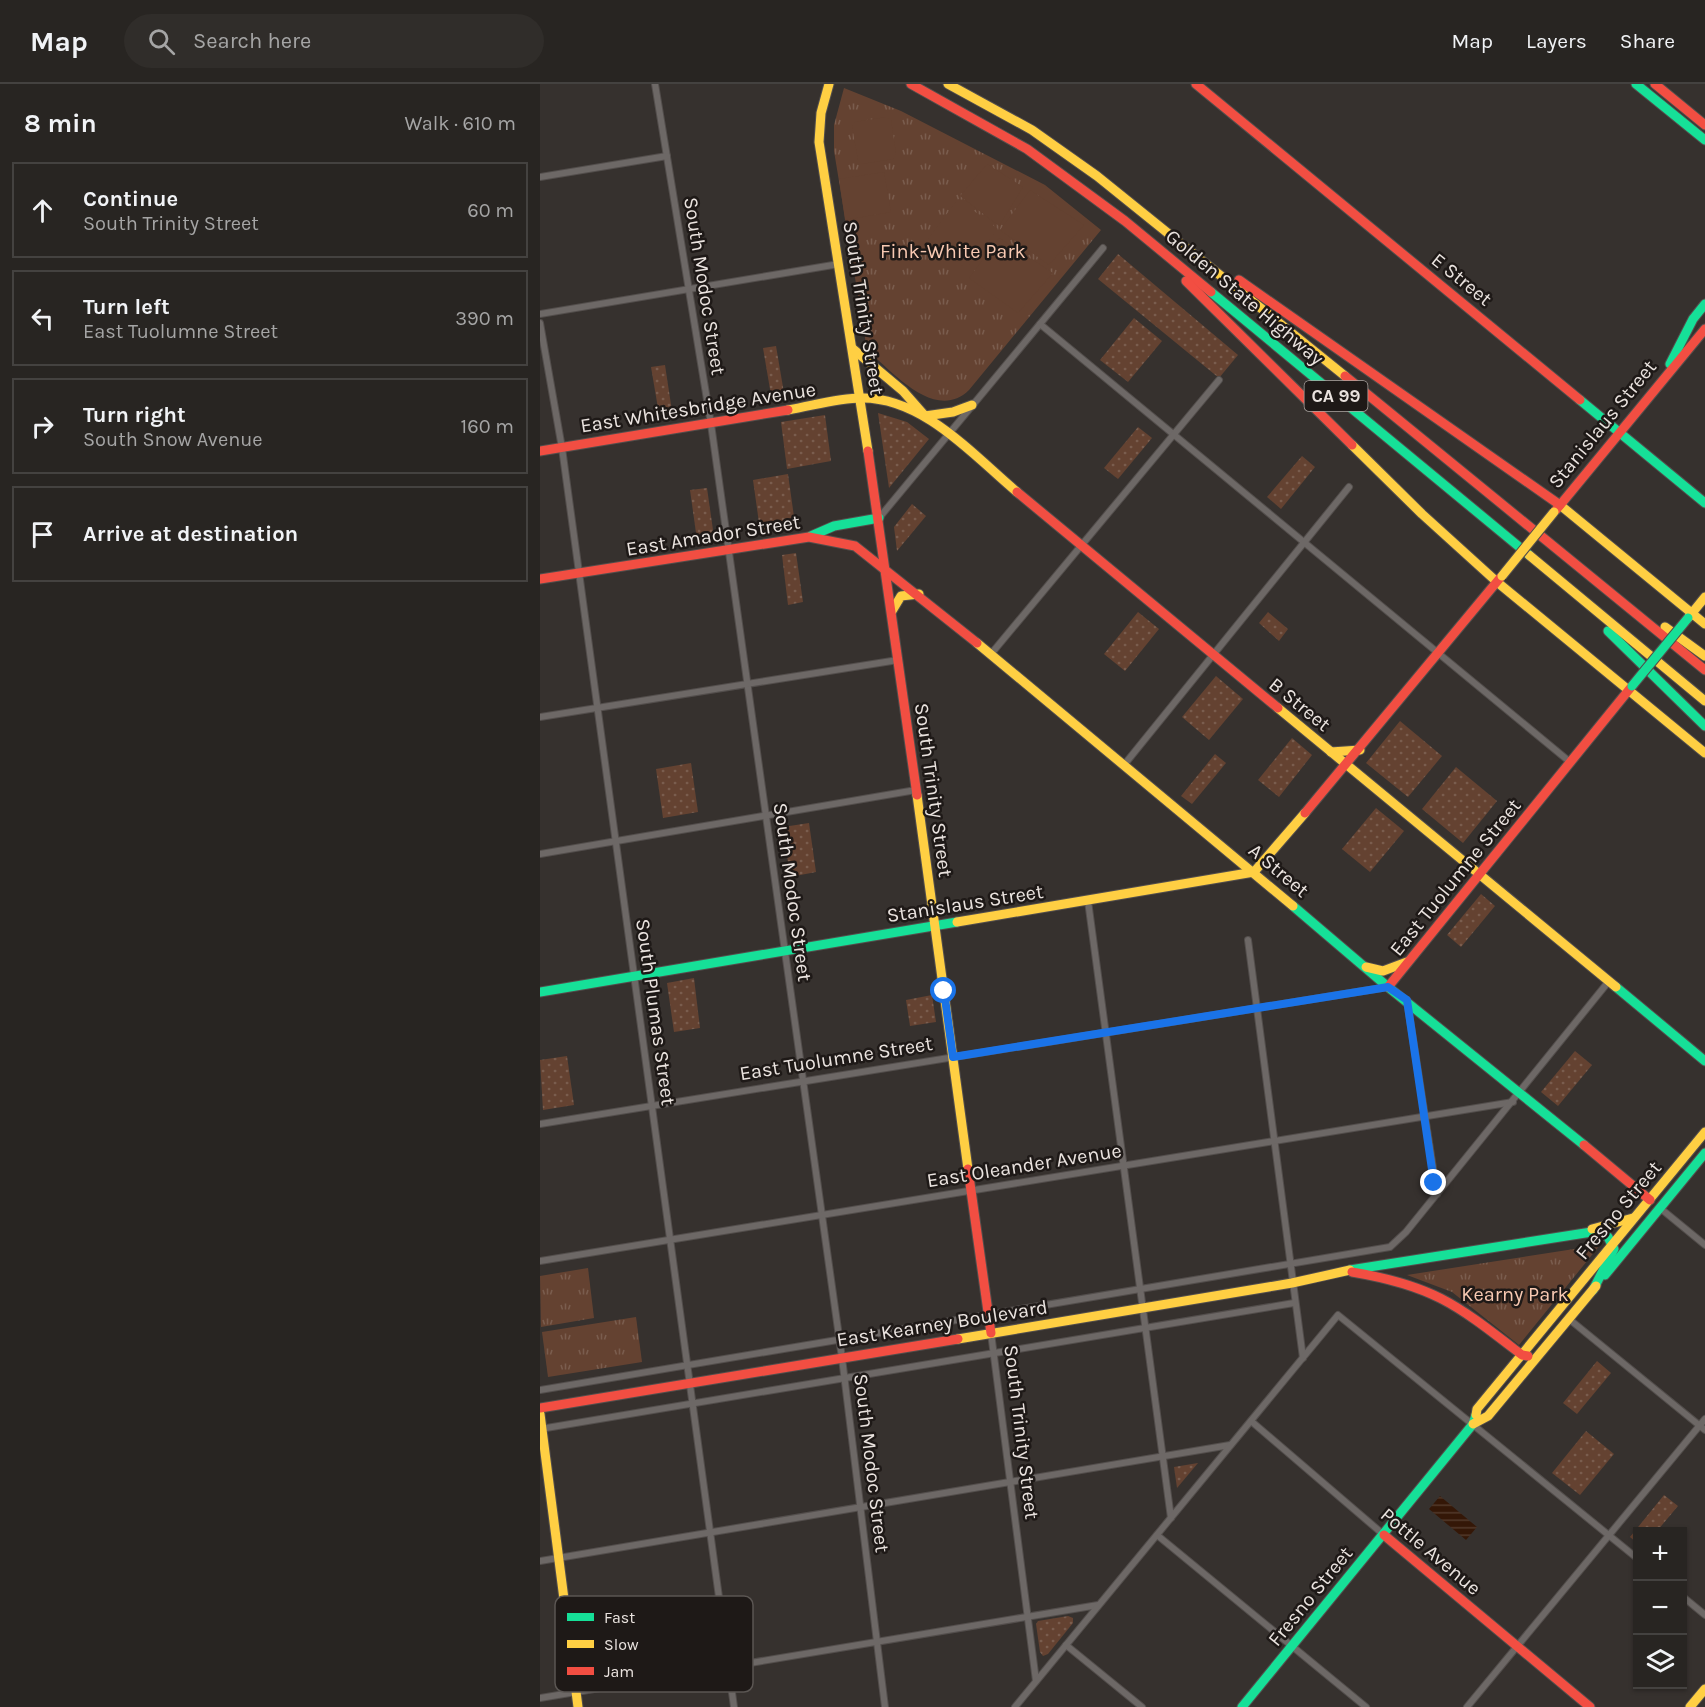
<!DOCTYPE html>
<html lang="en">
<head>
<meta charset="utf-8">
<style>
	:root { --surface:#282522; --page:#302d2a; --text:#f1f3f6; --muted:#a5a5a5; --line:#444240 }
	body { margin:0; font-family:Karla,sans-serif; background:var(--page); color:var(--text) }
	.controls { position:absolute; right:18px; bottom:18px; display:grid; overflow:hidden; border-radius:0px; box-shadow:0 2px 4px #0004 }
	.controls button { width:54px; height:54px; display:grid; place-items:center; padding:0; border:0; border-bottom:2px solid var(--line); background:var(--surface); color:var(--text); font:30px sans-serif }
	.stop { position:absolute; width:18px; height:18px; margin:-14px; border:4px solid #1a73e8; border-radius:50%; background:#fff }
	.stop.end { background:#1a73e8; border-color:#fff; box-shadow:0 2px 6px #0008 }
	.list { margin:0; padding:0; list-style:none }
	h2 { display:flex; justify-content:space-between; align-items:center; height:78px; margin:0; padding:0 24px; font-size:26px }
	h2 small { font-size:20px; font-weight:400; color:var(--muted) }
	.list li { display:grid; grid-template-columns:39px 1fr auto; gap:18px; align-items:center; box-sizing:border-box; height:96px; margin:0 12px 12px; padding:0 12px; border:2px solid var(--line); border-radius:0px }
	.list b { display:block; font-size:22px; white-space:nowrap }
	.list p { margin:0; font-size:20px; white-space:nowrap; color:var(--muted) }
	.list em { font-size:20px; font-style:normal; color:var(--muted) }
	.icon { flex:none; width:33px; height:33px; fill:none; stroke:currentColor; stroke-width:2; stroke-linecap:round; stroke-linejoin:round }
	.map { position:relative; flex:none; width:1165px; height:1623px; overflow:hidden }
	header { display:flex; align-items:center; gap:36px; box-sizing:border-box; height:84px; padding:0 30px; background:var(--surface); border-bottom:2px solid var(--line) }
	header strong { font-size:28px }
	nav { display:flex; gap:33px; margin-inline-start:auto; font-size:21px }
	.search { width:420px; height:54px; background:var(--page); display:flex; align-items:center; gap:15px; box-sizing:border-box; padding:0 21px; border-radius:33px; color:var(--muted); font-size:22px }
	main { display:flex }
	aside { flex:1; background:var(--surface) }
	.map>svg:first-child { display:block }
	.grass { fill:url(#grass-dots) }
	.park { fill:url(#park-tufts) }
	.garden { fill:#644231 }
	.water { fill:url(#water-rules) }
	.lines { fill:none; stroke-linecap:round; stroke-linejoin:round }
	.street-casing { stroke:#534e4c; stroke-width:8 }
	.fast-casing { stroke:#534e4c; stroke-width:11 }
	.slow-casing { stroke:#534e4c; stroke-width:11 }
	.jam-casing { stroke:#534e4c; stroke-width:11 }
	.street { stroke:#6d6866; stroke-width:6 }
	.fast { stroke:#16e098; stroke-width:9 }
	.slow { stroke:#ffcf43; stroke-width:9 }
	.jam { stroke:#f24e42; stroke-width:9 }
	.fast-bridge-casing { stroke:#534e4c; stroke-width:11; stroke-linecap:butt }
	.slow-bridge-casing { stroke:#534e4c; stroke-width:11; stroke-linecap:butt }
	.fast-bridge { stroke:#16e098; stroke-width:9 }
	.slow-bridge { stroke:#ffcf43; stroke-width:9 }
	.route { stroke:#1a73e8; stroke-width:8 }
	.labels { text-anchor:middle; stroke-width:5; stroke-linejoin:round; paint-order:stroke }
	.shield { fill:#1e1917; stroke:#ada6a3; stroke-width:1.5 }
	.shield-label { font-size:18px; font-weight:bold; fill:#eae3df }
	.park-label { font-size:20px; fill:#f8c9b2; stroke:#1e1917 }
	.street-label { font-size:20px; fill:#eae3df; stroke:#1e1917 }
	.key { fill:#1e1917; stroke:#5b5653; stroke-width:1.5 }
	.key-label { font-size:16px; fill:#eae3df }
</style>
</head>
<body>
<header>
<strong>Map</strong>
<div class="search"><svg class="icon" aria-label="search" viewBox="0 0 24 24"><circle cx="10" cy="10" r="6"/><path d="M15 15l6 6"/></svg>Search here</div>
<nav><a>Map</a><a>Layers</a><a>Share</a></nav>
</header>
<main>
<aside>
<h2>8 min<small>Walk · 610 m</small></h2>
<ul class="list">
<li><svg class="icon" aria-label="ahead" viewBox="0 0 24 24"><path d="M12 20V5M6 11l6-6 6 6"/></svg><div><b>Continue</b><p>South Trinity Street</p></div><em>60 m</em></li>
<li><svg class="icon" aria-label="left" viewBox="0 0 24 24"><path d="M17 20v-9H6M10 6l-5 5 5 5"/></svg><div><b>Turn left</b><p>East Tuolumne Street</p></div><em>390 m</em></li>
<li><svg class="icon" aria-label="right" viewBox="0 0 24 24"><path d="M7 20v-9h11M14 6l5 5-5 5"/></svg><div><b>Turn right</b><p>South Snow Avenue</p></div><em>160 m</em></li>
<li><svg class="icon" aria-label="arrive" viewBox="0 0 24 24"><path d="M6 21V4h12l-3 4 3 4H6"/></svg><div><b>Arrive at destination</b></div></li>
</ul>
</aside>
<div class="map">
<svg width="1165" height="1623" viewBox="0 0 1165 1623">
	<defs>
		<pattern id="grass-dots" width="8" height="8" patternUnits="userSpaceOnUse" patternTransform="scale(1.5)"><rect width="8" height="8" fill="#644231"/><path d="M2 2h.1M6 6h.1" fill="none" stroke="#7a5d4e" stroke-width="1.8" stroke-linecap="round"/></pattern>
		<pattern id="park-tufts" width="24" height="20" patternUnits="userSpaceOnUse" patternTransform="scale(1.5)"><rect width="24" height="20" fill="#644231"/><path d="M3 7l-1-3M5 7V3M7 7l1-3M15 17l-1-3M17 17v-4M19 17l1-3" fill="none" stroke="#7a5d4e"/></pattern>
		<pattern id="water-rules" width="6" height="5" patternUnits="userSpaceOnUse" patternTransform="scale(1.5)"><rect width="6" height="5" fill="#341707"/><path d="M0 2.5h6" fill="none" stroke="#52392b"/></pattern>
	</defs>
	<rect width="100%" height="100%" fill="#36312e"/>
	<g class="grass">
		<polygon points="578,170 698,271 679,294 558,195"/>
		<polygon points="594,234 622,257 588,298 560,276"/>
		<polygon points="236,262 245,315 232,317 223,264"/>
		<polygon points="125,281 133,334 120,336 111,283"/>
		<polygon points="338,329 367,338 389,355 349,404"/>
		<polygon points="285,331 291,377 247,385 241,338"/>
		<polygon points="598,343 612,354 578,395 564,384"/>
		<polygon points="762,372 775,383 741,425 727,413"/>
		<polygon points="248,390 255,440 220,446 213,396"/>
		<polygon points="167,404 174,453 157,456 150,406"/>
		<polygon points="372,420 386,432 357,467 354,443"/>
		<polygon points="256,469 263,518 248,521 242,471"/>
		<polygon points="598,528 619,545 585,587 564,570"/>
		<polygon points="728,528 748,545 739,557 719,539"/>
		<polygon points="676,592 703,615 669,656 642,633"/>
		<polygon points="860,637 902,672 868,713 826,679"/>
		<polygon points="752,654 772,671 739,713 718,696"/>
		<polygon points="675,670 686,679 652,720 641,712"/>
		<polygon points="151,679 158,728 123,734 116,685"/>
		<polygon points="916,683 957,717 923,759 882,725"/>
		<polygon points="836,724 864,747 830,788 802,765"/>
		<polygon points="269,739 276,788 250,793 243,743"/>
		<polygon points="941,810 955,822 921,863 907,851"/>
		<polygon points="154,894 160,944 134,948 127,899"/>
		<polygon points="392,911 396,938 370,942 366,916"/>
		<polygon points="1035,967 1052,981 1018,1022 1001,1008"/>
		<polygon points="27,972 34,1021 3,1026 0,976"/>
		<polygon points="1057,1277 1071,1289 1037,1330 1023,1319"/>
		<polygon points="1046,1347 1074,1370 1040,1411 1012,1389"/>
		<polygon points="658,1379 637,1404 634,1383"/>
		<polygon points="1124,1411 1138,1422 1117,1447 1098,1448 1097,1459 1090,1453"/>
		<polygon points="528,1532 533,1534 533,1539 508,1570 503,1572 500,1568 496,1540 498,1537"/>
	</g>
	<g class="park">
		<path d="M304,4L361,27L505,101L561,146L429,306C395,339 352,287 327,266L294,67V41Z"/>
		<polygon points="1060,1161 979,1261 912,1208 867,1191"/>
		<polygon points="48,1184 54,1234 1,1243 0,1192"/>
		<polygon points="96,1233 102,1278 8,1293 2,1248"/>
	</g>
	<g class="garden">
		<polygon points="346,33 351,36 356,70 353,75 322,80 318,76 312,42 315,38"/>
		<polygon points="447,80 483,103 459,142 420,112"/>
		<polygon points="344,88 351,128 305,136 299,95"/>
		<polygon points="490,106 544,141 509,181 460,146"/>
		<polygon points="418,115 458,145 426,185 388,155"/>
		<polygon points="459,154 513,189 478,229 429,194"/>
	</g>
	<polygon class="water" points="900,1412 937,1443 926,1456 889,1425"/>
	<g class="lines">
		<g class="street-casing">
			<g id="street">
				<polyline points="115,0 171,340 302,1274 345,1623"/>
				<polyline points="0,93 127,72"/>
				<polyline points="0,230 299,180"/>
				<polyline points="0,239 22,364 194,1623"/>
				<polyline points="500,240 1030,678"/>
				<polyline points="339,434 563,164"/>
				<polyline points="451,570 679,296"/>
				<polyline points="0,633 358,576"/>
				<polyline points="584,681 809,403"/>
				<polyline points="0,770 376,706"/>
				<polyline points="548,817 631,1434"/>
				<polyline points="708,856 763,1274"/>
				<polyline points="867,916 897,1110"/>
				<polyline points="0,1040 848,903"/>
				<polyline points="1120,1124 1165,1161"/>
				<polyline points="0,1177 973,1018"/>
				<polyline points="1029,1235 1165,1346"/>
				<polyline points="451,1249 496,1597"/>
				<polyline points="0,1306 850,1163 866,1148 1069,897"/>
				<polyline points="711,1337 844,1451"/>
				<polyline points="0,1345 754,1219"/>
				<polyline points="617,1451 826,1623"/>
				<polyline points="0,1477 690,1361"/>
				<polyline points="1142,1512 1165,1531"/>
				<polyline points="526,1561 602,1623"/>
				<polyline points="0,1614 558,1521"/>
				<polyline points="475,1623 798,1231 1098,1475"/>
				<polyline points="927,1623 1165,1335"/>
			</g>
		</g>
		<g class="fast-casing">
			<g id="fast">
				<polyline points="1096,0 1165,56"/>
				<polyline points="671,208 989,471"/>
				<polyline points="1130,280 1153,235 1165,220"/>
				<polyline points="1040,316 1165,419"/>
				<polyline points="271,452 294,442 339,434"/>
				<polyline points="1068,547 1165,642"/>
				<polyline points="753,822 848,903 1044,1061"/>
				<polyline points="1076,903 1165,977"/>
				<polyline points="0,908 417,838"/>
				<polyline points="810,1186 1058,1147 1068,1153 1074,1165 1053,1206"/>
				<polyline points="1065,1191 1165,1069"/>
				<polyline points="702,1623 933,1340 936,1331"/>
			</g>
		</g>
		<g class="slow-casing">
			<g id="slow">
				<polyline points="289,0 281,29 279,58 328,367"/>
				<polyline points="408,0 492,46 557,92 805,292"/>
				<polyline points="313,265 363,307 385,332 413,328 432,321"/>
				<path d="M248,326C272,322 298,314 321,314C383,313 433,371 477,408"/>
				<polyline points="812,361 882,430 957,498"/>
				<polyline points="1020,421 1165,540"/>
				<polyline points="989,471 1165,617"/>
				<polyline points="957,498 1165,669"/>
				<polyline points="352,527 361,512 379,510"/>
				<polyline points="1148,534 1165,513"/>
				<polyline points="1125,543 1165,572"/>
				<polyline points="437,559 753,822"/>
				<polyline points="738,624 1076,903"/>
				<polyline points="791,668 820,666"/>
				<polyline points="377,711 428,1085"/>
				<polyline points="417,838 714,788 765,729"/>
				<polyline points="826,883 843,887 867,878"/>
				<polyline points="1052,1145 1093,1134"/>
				<polyline points="418,1255 752,1199 810,1186"/>
				<polyline points="0,1330 38,1623"/>
				<polyline points="936,1331 937,1325 1165,1048"/>
				<polyline points="933,1340 948,1332 1056,1202"/>
				<polyline points="1150,1623 1165,1605"/>
			</g>
		</g>
		<g class="jam-casing">
			<g id="jam">
				<polyline points="371,0 487,65 585,137 671,208"/>
				<polyline points="656,0 1040,316"/>
				<polyline points="1115,0 1165,41"/>
				<polyline points="699,196 1020,421"/>
				<polyline points="646,197 812,361"/>
				<polyline points="805,292 1165,586"/>
				<polyline points="0,367 248,326"/>
				<polyline points="328,367 377,711"/>
				<polyline points="477,408 738,624"/>
				<polyline points="1016,426 1165,245"/>
				<polyline points="0,495 269,453 315,462 437,559"/>
				<polyline points="765,729 960,494"/>
				<polyline points="848,903 1092,602"/>
				<polyline points="1044,1061 1110,1116"/>
				<polyline points="428,1085 451,1249"/>
				<path d="M812,1188C895,1202 917,1221 982,1271L988,1272"/>
				<polyline points="0,1324 418,1255"/>
				<polyline points="844,1451 1050,1623"/>
			</g>
		</g>
		<use href="#street" class="street"/>
		<use href="#fast" class="fast"/>
		<use href="#slow" class="slow"/>
		<use href="#jam" class="jam"/>
		<g class="fast-bridge-casing">
			<polyline id="fast-bridge" points="1092,602 1148,534"/>
		</g>
		<g class="slow-bridge-casing">
			<polyline id="slow-bridge" points="962,492 1014,428"/>
		</g>
		<use href="#fast-bridge" class="fast-bridge"/>
		<use href="#slow-bridge" class="slow-bridge"/>
	</g>
	<g class="lines">
		<polyline class="route" points="404,907 413,973 848,903 867,916 894,1099"/>
	</g>
	<g class="labels">
		<rect class="shield" x="764.5" y="297" width="63" height="30" rx="4.5"/>
		<g class="shield-label">
			<text x="796" y="318">CA 99</text>
		</g>
		<g class="park-label">
			<text x="413" y="174">Fink-White Park</text>
			<text x="975" y="1217">Kearny Park</text>
		</g>
		<g class="street-label">
			<text transform="translate(922 195) rotate(39)" y="7">E Street</text>
			<text transform="translate(165 202) rotate(81)" y="7">South Modoc Street</text>
			<text transform="translate(705 213) rotate(40)" y="7">Golden State Highway</text>
			<text transform="translate(324 224) rotate(81)" y="7">South Trinity Street</text>
			<text transform="translate(158 323) rotate(-9)" y="7">East Whitesbridge Avenue</text>
			<text transform="translate(1062 340) rotate(-51)" y="7">Stanislaus Street</text>
			<text transform="translate(173 451) rotate(-9)" y="7">East Amador Street</text>
			<text transform="translate(760 620) rotate(39)" y="7">B Street</text>
			<text transform="translate(394 706) rotate(82)" y="7">South Trinity Street</text>
			<text transform="translate(739 786) rotate(40)" y="7">A Street</text>
			<text transform="translate(915 793) rotate(-51)" y="7">East Tuolumne Street</text>
			<text transform="translate(253 808) rotate(82)" y="7">South Modoc Street</text>
			<text transform="translate(425 819) rotate(-9)" y="7">Stanislaus Street</text>
			<text transform="translate(116 928) rotate(82)" y="7">South Plumas Street</text>
			<text transform="translate(296 974) rotate(-9)" y="7">East Tuolumne Street</text>
			<text transform="translate(484 1081) rotate(-9)" y="7">East Oleander Avenue</text>
			<text transform="translate(1078 1126) rotate(-50)" y="7">Fresno Street</text>
			<text transform="translate(402 1239) rotate(-9)" y="7">East Kearney Boulevard</text>
			<text transform="translate(482 1348) rotate(83)" y="7">South Trinity Street</text>
			<text transform="translate(332 1379) rotate(83)" y="7">South Modoc Street</text>
			<text transform="translate(891 1467) rotate(40)" y="7">Pottle Avenue</text>
			<text transform="translate(770 1512) rotate(-51)" y="7">Fresno Street</text>
		</g>
	</g>
	<rect x="15" y="1512" width="198" height="96" rx="9" class="key"/>
	<rect x="27" y="1529" width="27" height="8" fill="#16e098"/>
	<rect x="27" y="1556" width="27" height="8" fill="#ffcf43"/>
	<rect x="27" y="1583" width="27" height="8" fill="#f24e42"/>
	<g class="key-label">
		<text x="64" y="1539">Fast</text>
		<text x="64" y="1566">Slow</text>
		<text x="64" y="1593">Jam</text>
	</g>
</svg>
<div class="controls">
<button>+</button>
<button>−</button>
<button><svg class="icon" aria-label="layers" viewBox="0 0 24 24"><path d="M12 4l9 5-9 5-9-5zM3 14l9 5 9-5"/></svg></button>
</div>
<div class="stop" style="left:404px;top:907px"></div>
<div class="stop end" style="left:894px;top:1099px"></div>
</div>
</main>
</body>
</html>
